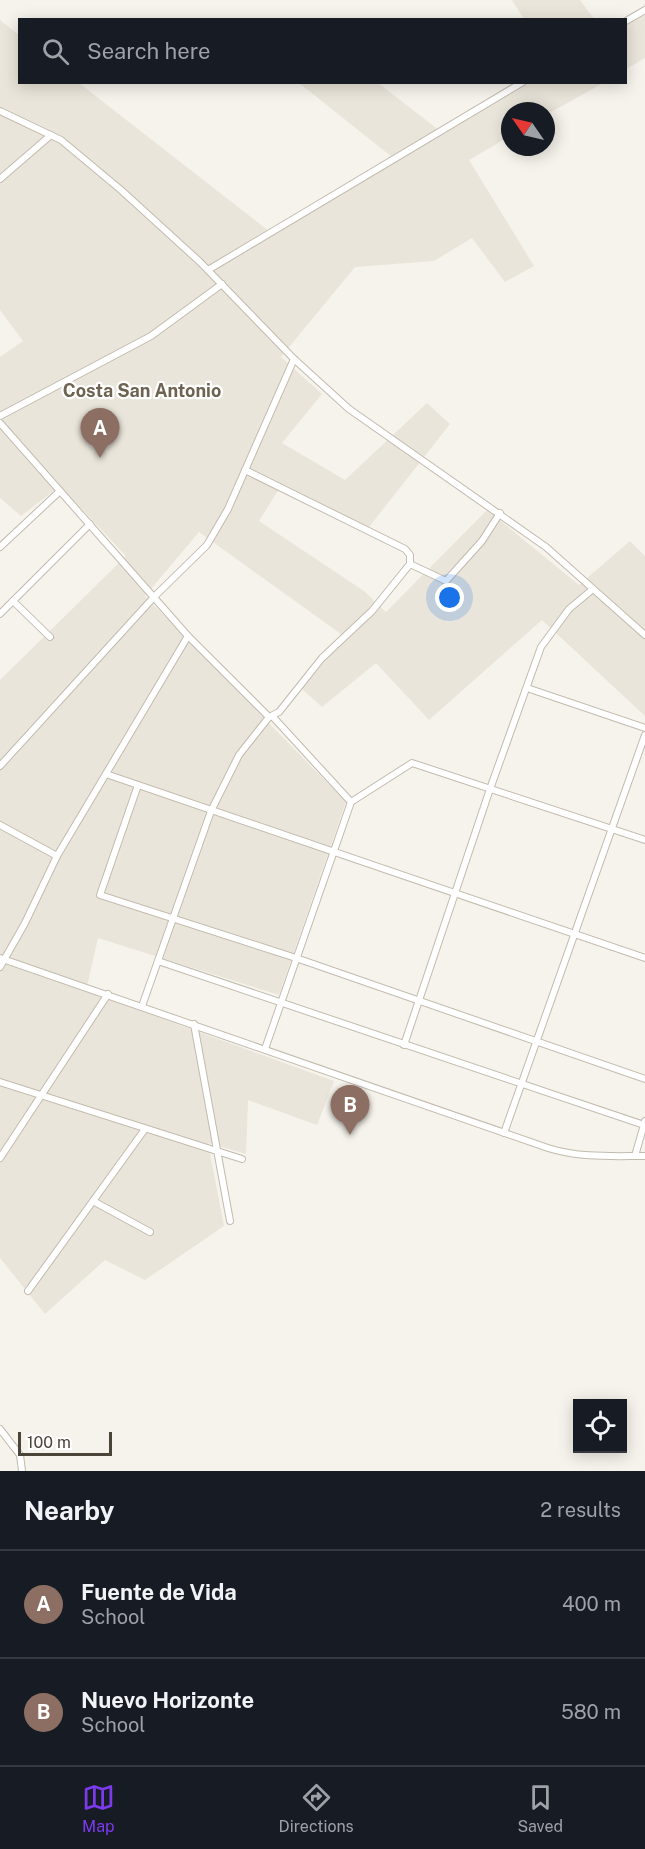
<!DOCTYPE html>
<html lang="en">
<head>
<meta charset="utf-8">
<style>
	:root { --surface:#171b24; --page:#20242c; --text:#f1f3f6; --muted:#9ea1a6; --line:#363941; --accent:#7c3aed }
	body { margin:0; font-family:"Public Sans",sans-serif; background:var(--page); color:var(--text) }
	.controls { position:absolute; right:18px; bottom:18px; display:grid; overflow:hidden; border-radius:0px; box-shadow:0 3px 15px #0003 }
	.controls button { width:54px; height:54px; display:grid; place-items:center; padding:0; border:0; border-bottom:2px solid var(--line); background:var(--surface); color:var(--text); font:30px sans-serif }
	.compass { position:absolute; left:501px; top:102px; width:54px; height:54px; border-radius:50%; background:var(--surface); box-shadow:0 3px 15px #0003; rotate:304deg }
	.scale { position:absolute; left:18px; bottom:15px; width:94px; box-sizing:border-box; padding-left:6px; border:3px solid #4b4439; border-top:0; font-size:16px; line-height:21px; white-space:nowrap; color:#4b4439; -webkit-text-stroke:4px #fff; paint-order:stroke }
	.you { position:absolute; left:450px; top:598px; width:21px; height:21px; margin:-15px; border:4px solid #fff; border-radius:50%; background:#1a73e8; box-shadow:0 0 0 9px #1a73e833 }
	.badge { display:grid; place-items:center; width:39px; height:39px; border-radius:50%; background:var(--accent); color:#fff; font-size:20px; font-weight:700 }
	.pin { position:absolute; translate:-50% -50px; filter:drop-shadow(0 2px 3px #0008) }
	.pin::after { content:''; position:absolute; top:32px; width:21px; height:18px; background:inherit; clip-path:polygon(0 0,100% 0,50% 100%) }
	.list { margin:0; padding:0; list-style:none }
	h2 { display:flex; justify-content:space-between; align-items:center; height:78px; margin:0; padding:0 24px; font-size:26px }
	h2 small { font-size:20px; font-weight:400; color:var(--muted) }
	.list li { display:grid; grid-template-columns:39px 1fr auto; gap:18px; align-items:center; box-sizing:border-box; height:108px; padding:0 24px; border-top:2px solid var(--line) }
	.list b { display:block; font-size:22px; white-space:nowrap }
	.list p { margin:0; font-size:20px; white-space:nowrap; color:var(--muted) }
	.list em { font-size:20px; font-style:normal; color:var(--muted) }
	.icon { flex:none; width:33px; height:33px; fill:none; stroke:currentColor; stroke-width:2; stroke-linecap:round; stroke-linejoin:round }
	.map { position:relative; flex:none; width:645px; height:1471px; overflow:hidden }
	.search { position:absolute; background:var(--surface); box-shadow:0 3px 15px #0003; left:18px; right:18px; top:18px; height:66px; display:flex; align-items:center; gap:15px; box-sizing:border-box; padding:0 21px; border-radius:0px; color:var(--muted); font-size:22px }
	.sheet { height:294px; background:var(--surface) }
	nav { display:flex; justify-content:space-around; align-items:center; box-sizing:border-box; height:84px; border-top:2px solid var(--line); background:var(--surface); font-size:16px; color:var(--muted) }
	nav a { display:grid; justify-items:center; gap:3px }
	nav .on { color:var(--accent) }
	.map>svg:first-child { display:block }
	.residential { fill:#eae5da }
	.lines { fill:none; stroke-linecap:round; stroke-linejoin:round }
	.street-casing { stroke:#c2bbae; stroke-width:8 }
	.street { stroke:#fff; stroke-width:6 }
	.labels { text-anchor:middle; stroke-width:4.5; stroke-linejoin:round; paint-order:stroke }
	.quarter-label { font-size:18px; font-weight:bold; fill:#6e6250; stroke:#fff }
</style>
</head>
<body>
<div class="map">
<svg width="645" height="1471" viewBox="0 0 645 1471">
	<rect width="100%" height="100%" fill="#f6f3ec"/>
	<g class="residential">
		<polygon points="512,0 580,0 594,19 524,19"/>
		<polygon points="645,14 645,58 626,69 626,26"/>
		<polygon points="0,20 19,35 20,82 79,83 274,235 397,161 299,83 378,83 444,134 529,83 603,83 546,115 546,111 510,111 510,136 469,160 534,266 505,282 472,238 434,261 355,267 281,357 322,394 282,443 345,480 427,403 450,424 369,527 282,484 259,521 364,591 386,612 487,510 579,585 630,541 645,556 645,716 542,620 429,720 376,663 322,707 302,689 345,637 199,532 145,596 346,802 279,995 98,938 86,991 334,1081 317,1125 248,1100 246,1154 208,1143 224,1226 145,1280 105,1260 45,1314 0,1258 0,680 126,556 60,486 21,516 0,498 0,357 23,341 0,310"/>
	</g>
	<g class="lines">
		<g class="street-casing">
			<g id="street">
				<polyline points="626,21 645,10"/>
				<polyline points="0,111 61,140 121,190 200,262 294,359 349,409 546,547 645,635"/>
				<polyline points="0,179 51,135"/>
				<polyline points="208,270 523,82"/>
				<polyline points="0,416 151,336 222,284"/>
				<polyline points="0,423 188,636 269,717 279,712 322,658 372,611 410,564 446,581 482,541 500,513"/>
				<polyline points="245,470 405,549 410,555 410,564"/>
				<polyline points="0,547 60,491"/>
				<polyline points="13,601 50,637"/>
				<polyline points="0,614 90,524"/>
				<polyline points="527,688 645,728"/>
				<polyline points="273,717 351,802"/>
				<polyline points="0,766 154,597 207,545 228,509 294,359"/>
				<polyline points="106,774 645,958"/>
				<polyline points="138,785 100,895 296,958 645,1079"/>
				<polyline points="0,825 57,856 188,636"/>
				<path d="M0,958L548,1148C580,1158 612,1156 645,1156"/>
				<polyline points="158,961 644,1125"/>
				<polyline points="0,967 25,923 57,856"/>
				<polyline points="142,1006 211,811 239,755 269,717"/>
				<polyline points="194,1024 230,1221"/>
				<polyline points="404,1045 490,789 541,647 569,609 593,589"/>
				<polyline points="265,1049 351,802 412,763 645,840"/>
				<polyline points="0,1082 242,1159"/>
				<polyline points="504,1133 645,735"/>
				<polyline points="635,1156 645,1121"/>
				<polyline points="0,1158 108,994"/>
				<polyline points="93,1201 150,1232"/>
				<polyline points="28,1291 145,1129"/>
				<polyline points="0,1429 20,1455 22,1471"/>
			</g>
		</g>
		<use href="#street" class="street"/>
	</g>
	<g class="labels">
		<g class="quarter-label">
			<text x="142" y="397">Costa San Antonio</text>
		</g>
	</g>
</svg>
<div class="controls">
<button><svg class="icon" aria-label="locate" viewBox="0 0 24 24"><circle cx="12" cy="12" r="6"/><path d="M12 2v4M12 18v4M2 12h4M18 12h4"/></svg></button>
</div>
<svg class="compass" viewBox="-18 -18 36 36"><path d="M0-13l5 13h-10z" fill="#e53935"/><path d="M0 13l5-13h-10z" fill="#9ea1a6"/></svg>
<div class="scale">100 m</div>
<div class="you"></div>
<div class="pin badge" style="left:100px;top:458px;background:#8d6e63">A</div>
<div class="pin badge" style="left:350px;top:1135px;background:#8d6e63">B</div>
<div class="search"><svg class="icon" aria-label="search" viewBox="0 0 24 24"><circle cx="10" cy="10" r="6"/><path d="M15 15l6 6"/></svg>Search here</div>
</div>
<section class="sheet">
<h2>Nearby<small>2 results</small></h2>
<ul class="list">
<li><span class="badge" style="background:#8d6e63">A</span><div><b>Fuente de Vida</b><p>School</p></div><em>400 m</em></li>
<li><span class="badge" style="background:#8d6e63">B</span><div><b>Nuevo Horizonte</b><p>School</p></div><em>580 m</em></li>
</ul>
</section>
<nav>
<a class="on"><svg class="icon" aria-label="map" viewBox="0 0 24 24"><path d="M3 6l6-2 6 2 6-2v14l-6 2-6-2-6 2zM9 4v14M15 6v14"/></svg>Map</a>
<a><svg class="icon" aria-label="directions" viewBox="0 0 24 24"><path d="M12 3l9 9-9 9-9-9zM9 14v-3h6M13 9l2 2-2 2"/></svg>Directions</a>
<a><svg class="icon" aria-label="saved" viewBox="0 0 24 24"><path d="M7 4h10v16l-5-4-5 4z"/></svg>Saved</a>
</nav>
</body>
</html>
